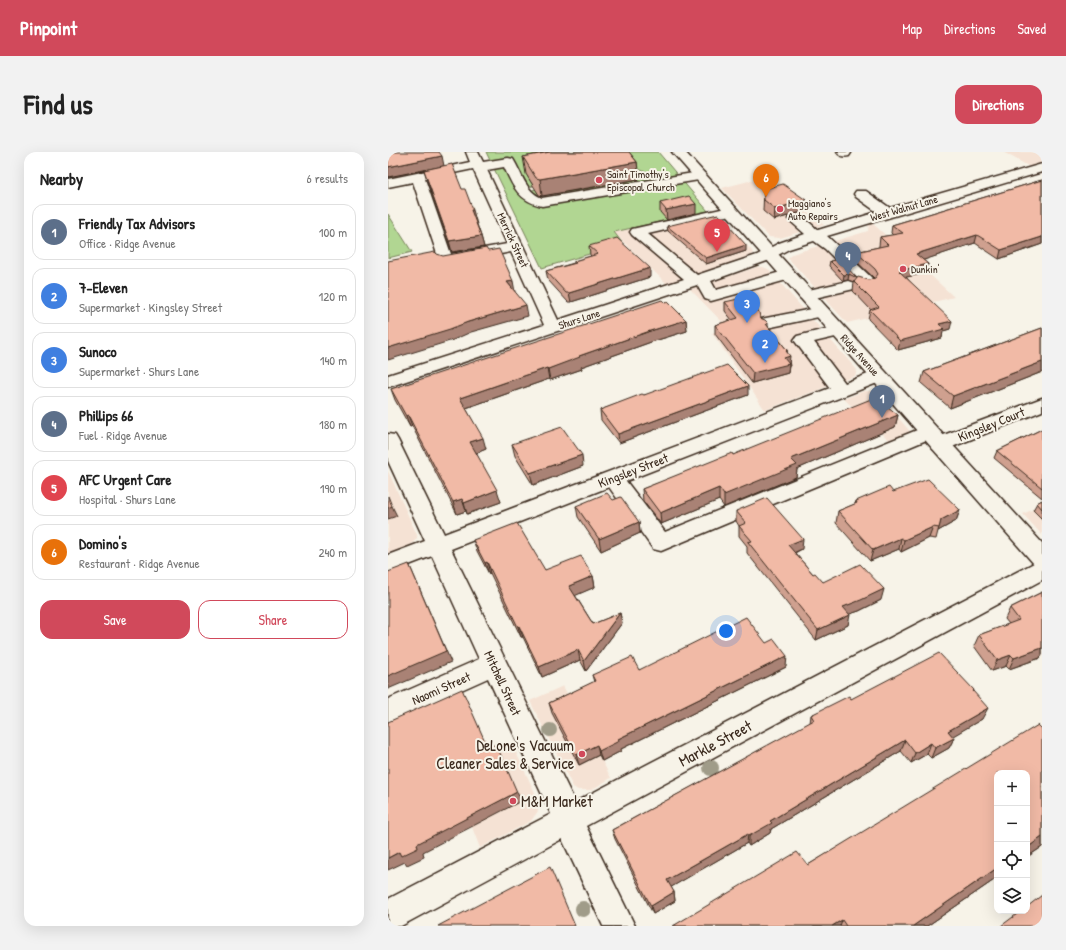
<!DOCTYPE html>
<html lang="en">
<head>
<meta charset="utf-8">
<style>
	:root { --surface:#fff; --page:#f2f2f2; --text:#222; --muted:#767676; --line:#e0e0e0; --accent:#d1495b }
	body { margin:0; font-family:"Patrick Hand",sans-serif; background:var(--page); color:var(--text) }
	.controls { position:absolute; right:12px; bottom:12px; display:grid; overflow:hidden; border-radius:8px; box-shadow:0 4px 16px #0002 }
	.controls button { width:36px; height:36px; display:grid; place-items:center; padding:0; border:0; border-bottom:1px solid var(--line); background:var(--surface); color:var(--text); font:20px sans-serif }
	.you { position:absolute; left:338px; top:479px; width:14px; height:14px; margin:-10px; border:3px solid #fff; border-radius:50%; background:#1a73e8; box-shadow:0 0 0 6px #1a73e833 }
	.badge { display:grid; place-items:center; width:26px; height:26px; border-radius:50%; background:var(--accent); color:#fff; font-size:13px; font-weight:700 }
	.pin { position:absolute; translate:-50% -33px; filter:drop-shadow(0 1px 2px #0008) }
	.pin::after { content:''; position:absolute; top:21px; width:14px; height:12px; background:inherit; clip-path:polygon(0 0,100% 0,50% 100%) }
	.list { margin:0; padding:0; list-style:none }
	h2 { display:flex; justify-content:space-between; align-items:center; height:52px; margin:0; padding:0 16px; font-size:17px }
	h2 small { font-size:13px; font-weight:400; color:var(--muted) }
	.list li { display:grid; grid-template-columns:26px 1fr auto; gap:12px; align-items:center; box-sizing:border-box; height:56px; margin:0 8px 8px; padding:0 8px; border:1px solid var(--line); border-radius:12px }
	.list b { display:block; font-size:15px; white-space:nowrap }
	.list p { margin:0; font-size:13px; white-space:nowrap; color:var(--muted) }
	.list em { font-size:13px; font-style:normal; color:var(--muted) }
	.actions { display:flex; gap:8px; padding:12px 16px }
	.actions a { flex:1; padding:9px 0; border:1px solid var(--accent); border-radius:12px; text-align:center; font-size:14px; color:var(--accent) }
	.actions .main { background:var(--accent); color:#fff }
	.icon { flex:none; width:22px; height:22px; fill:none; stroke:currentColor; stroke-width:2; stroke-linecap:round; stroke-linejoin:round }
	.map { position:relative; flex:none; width:654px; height:774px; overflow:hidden; border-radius:12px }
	header { display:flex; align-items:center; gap:24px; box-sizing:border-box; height:56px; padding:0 20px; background:var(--accent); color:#fff }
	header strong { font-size:19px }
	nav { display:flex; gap:22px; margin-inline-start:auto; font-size:14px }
	.intro { display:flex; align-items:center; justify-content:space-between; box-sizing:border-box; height:96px; padding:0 24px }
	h1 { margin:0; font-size:28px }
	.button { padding:10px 18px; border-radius:12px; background:var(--accent); color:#fff; font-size:14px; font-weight:700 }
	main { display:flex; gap:24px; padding:0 24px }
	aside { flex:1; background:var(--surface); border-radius:12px; box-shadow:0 4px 16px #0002 }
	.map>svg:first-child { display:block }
	.built { fill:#f5e2d4 }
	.green { fill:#b1d692; stroke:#768058; fill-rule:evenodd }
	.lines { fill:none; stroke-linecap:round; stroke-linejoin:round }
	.minor-casing { stroke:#3b2a1e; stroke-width:3 }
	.major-casing { stroke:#3b2a1e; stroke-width:3 }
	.minor { fill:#f7f3e8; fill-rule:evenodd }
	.major { fill:#f7f3e8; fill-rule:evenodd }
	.tree { fill:#a09c89 }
	.wall { fill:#cfa08f; stroke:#3b2a1e }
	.shaded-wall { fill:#a98274; stroke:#3b2a1e }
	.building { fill:#f1baa6; stroke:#3b2a1e }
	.poi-dot { fill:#d1495b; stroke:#f7f3e8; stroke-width:1.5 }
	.labels { text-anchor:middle; stroke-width:4; stroke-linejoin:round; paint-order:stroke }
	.far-poi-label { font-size:11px; fill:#3b2a1e; stroke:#f7f3e8; text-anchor:start }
	.far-street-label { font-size:11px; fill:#3b2a1e; stroke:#f7f3e8 }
	.street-label { font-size:13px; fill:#3b2a1e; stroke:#f7f3e8 }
	.near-street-label { font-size:16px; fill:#3b2a1e; stroke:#f7f3e8 }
	.near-poi-label { font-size:16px; fill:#3b2a1e; stroke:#f7f3e8; text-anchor:end }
</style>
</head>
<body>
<header>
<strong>Pinpoint</strong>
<nav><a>Map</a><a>Directions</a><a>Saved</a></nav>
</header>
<div class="intro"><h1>Find us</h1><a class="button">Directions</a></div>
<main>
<aside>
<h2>Nearby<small>6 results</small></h2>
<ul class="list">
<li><span class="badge" style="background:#5c6f8a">1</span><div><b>Friendly Tax Advisors</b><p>Office · Ridge Avenue</p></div><em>100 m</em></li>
<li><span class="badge" style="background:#3f7fe0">2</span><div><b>7-Eleven</b><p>Supermarket · Kingsley Street</p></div><em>120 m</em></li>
<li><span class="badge" style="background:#3f7fe0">3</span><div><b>Sunoco</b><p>Supermarket · Shurs Lane</p></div><em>140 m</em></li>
<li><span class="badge" style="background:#5c6f8a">4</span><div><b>Phillips 66</b><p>Fuel · Ridge Avenue</p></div><em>180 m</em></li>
<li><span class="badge" style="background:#e0444e">5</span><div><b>AFC Urgent Care</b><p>Hospital · Shurs Lane</p></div><em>190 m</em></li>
<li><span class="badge" style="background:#e8710a">6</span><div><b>Domino's</b><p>Restaurant · Ridge Avenue</p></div><em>240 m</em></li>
</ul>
<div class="actions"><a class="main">Save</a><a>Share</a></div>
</aside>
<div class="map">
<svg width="654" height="774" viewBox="0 0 654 774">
	<rect width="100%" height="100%" fill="#f7f3e8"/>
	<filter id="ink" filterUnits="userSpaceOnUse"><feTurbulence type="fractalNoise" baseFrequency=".025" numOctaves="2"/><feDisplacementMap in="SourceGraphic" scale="8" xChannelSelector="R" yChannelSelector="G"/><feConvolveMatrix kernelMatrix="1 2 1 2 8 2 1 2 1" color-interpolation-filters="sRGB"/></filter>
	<g filter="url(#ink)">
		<g class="built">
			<polygon points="615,0 654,0 654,11 642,15"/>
			<polygon points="384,23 388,28 380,31 436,73 392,86 381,85 334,36"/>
			<polygon points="328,58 364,99 365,102 362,105 279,132 225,80"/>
			<polygon points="484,71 538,119 566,145 459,171 400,106 404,102 480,79 481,72"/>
			<polygon points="369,115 375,115 380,117 469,218 467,224 377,258 324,181 340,176 302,137"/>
			<polygon points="476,239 484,239 491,243 530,289 511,297 456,247"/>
			<polygon points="0,319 29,383 29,386 23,393 0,402"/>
			<polygon points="654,353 654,383 635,362"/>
			<polygon points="175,534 223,626 203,638 190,638 185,635 142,549"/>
			<polygon points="124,592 150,647 150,659 143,669 92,696 63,621"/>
		</g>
		<g class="green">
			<path d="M98,0H270L320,59L226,80L235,92L154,116ZM251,17L257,20L255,22L257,25L236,30L237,31L228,33L227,31L186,39L184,36L169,37L173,43L154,47L148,37L141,39L139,35L145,34L138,22L244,19Z"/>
			<polygon points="0,62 24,100 0,106"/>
		</g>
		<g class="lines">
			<g class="minor-casing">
				<g id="minor">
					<path d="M78,0H90L95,10L120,6L125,7C134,21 137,39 154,46L311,20L316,21L318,24L316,27L311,28L154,54C131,49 125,35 116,15L99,18L170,168L296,127L244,83L242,80L244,77L342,55L347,56L349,59L347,62L260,82L309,123L369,103L391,91L417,82L400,67L402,64C413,61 422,71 430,78L489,60L468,45L466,42L468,39H478L502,56L654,12V20L439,84L485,127L487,130L485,133L479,135L470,133L469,129L437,97L426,89L401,97L379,109L323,129L328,138L400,118L406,120L408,123L406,126L323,149L317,147L309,133L0,235V223L156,173L123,100L57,113L52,111L25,30L0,35V27L82,10ZM85,17L119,92L63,102L37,27Z"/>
					<path d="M449,0H463V1L461,4C456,5 452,5 449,0Z"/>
					<polygon points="460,129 466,131 468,134 466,137 418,148 412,146 410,143 412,140"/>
					<polygon points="434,155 440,157 442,160 440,163 379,176 373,175 371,171 373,167"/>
					<polygon points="450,174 456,175 458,179 456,183 426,190 457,231 485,220 491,219 497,220 500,224 497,228 238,329 277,380 534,276 541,274 548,276 551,280 548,284 273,399 265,397 221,335 63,397 187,650 646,411 654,408 654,428 198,674 247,774 215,774 174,687 13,774 0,774 0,747 163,662 100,526 0,571 0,547 91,507 44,404 0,421 0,403 37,389 0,309 0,282 7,283 10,288 56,382 442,236 406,188 409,184"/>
					<polygon points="654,246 654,259 559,297 552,299 545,297 542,292 545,287"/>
				</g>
			</g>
			<g class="major-casing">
				<polygon id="major" points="284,0 297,0 654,391 654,415 646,412"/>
			</g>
			<use href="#minor" class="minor"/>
			<use href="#major" class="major"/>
		</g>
		<g class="tree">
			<circle cx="162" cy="578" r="7"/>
			<circle cx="323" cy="616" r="8"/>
			<circle cx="195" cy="757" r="8"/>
		</g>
		<g class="wall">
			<polygon points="0,0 56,14 88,69 93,84 96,95 64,100 39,28 36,18 0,25"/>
			<polygon points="155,0 241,0 249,10 251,27 154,44 151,43 138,22 135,5 155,1"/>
			<polygon points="654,28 654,92 611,107 587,91 535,108 540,112 538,121 518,125 562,177 555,179 554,186 510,198 480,167 482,158 483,158 465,139 466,130 460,128 455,129 441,114 442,109 469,126 469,127 481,128 486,126 467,108 468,100 491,95 491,94 492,85 505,83 503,81 504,73"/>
			<polygon points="376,37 418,48 417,59 386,68 375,59"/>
			<polygon points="272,51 308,61 279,68 272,60"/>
			<polygon points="279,74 358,99 318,112 280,79"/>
			<polygon points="201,94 262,125 183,150 180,150 160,128 158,119 186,111 186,109 203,104 202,103"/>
			<polygon points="337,150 372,166 380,171 380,174 399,198 402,214 401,214 400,221 364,231 327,182 327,173 344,168 337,159"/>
			<polygon points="277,151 298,168 299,179 263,190 193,215 194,217 162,228 161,227 78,256 98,297 88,301 113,350 79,362 78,359 69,362 24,274 22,275 7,248 3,237"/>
			<polygon points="654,176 654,220 562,256 533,231 536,220"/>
			<polygon points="256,243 360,243 231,291 213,268 212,258"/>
			<polygon points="510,263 507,275 409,317 408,325 336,355 331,348 273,372 255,349 254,337 345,303"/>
			<polygon points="654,277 654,346 606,306 609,299"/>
			<polygon points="124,292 195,314 145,333 127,304"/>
			<polygon points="654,348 654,367 645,358 649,351"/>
			<polygon points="468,349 572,358 568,369 550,379 548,387 541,386 513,400 511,397 482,409 448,371 450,359 467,352"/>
			<polygon points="188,354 251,370 252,381 213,399 190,365"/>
			<polygon points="348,359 414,397 407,401 425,422 435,430 493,448 471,459 461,462 460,473 428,488 359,401 359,394 351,384 351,374 348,369"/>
			<polygon points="85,388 157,418 205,424 207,435 187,443 205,472 232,461 234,471 198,519 192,508 154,525 135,485 133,485 102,421 101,422 89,399"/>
			<polygon points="654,440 654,503 652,506 621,517 618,514 604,519 586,494 591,483 621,472 617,467 622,456"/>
			<polygon points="378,491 398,515 233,597 233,599 214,609 211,603 191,613 164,561 161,551 206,530 204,523 251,518"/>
			<polygon points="586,538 585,540 594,567 564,584 566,586 561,596 543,606 539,602 523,611 513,599 383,677 382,681 361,694 359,691 283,735 286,740 287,749 265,762 227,687 224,678 422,571 423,563 463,547"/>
			<polygon points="654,577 654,695 639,705 639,621 609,621 609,726 539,774 285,774 420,713"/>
		</g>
		<g class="shaded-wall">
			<polygon points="54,4 56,14 0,25 0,15"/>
			<polygon points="249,10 251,27 154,44 152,27"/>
			<polygon points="418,48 417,59 386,68 387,57"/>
			<polygon points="308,52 308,61 279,68 278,58"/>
			<polygon points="83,58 85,58 88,69 85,69"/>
			<polygon points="589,83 587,91 527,111 528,102"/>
			<polygon points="93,84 96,95 64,100 61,89"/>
			<polygon points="654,85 654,92 611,107 613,98"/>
			<polygon points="358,93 358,99 318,112 318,106"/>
			<polygon points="540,112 538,121 509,127 511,119"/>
			<polygon points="262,116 262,125 183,150 181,141"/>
			<polygon points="461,122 460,128 455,129 456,123"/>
			<polygon points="125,129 127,140 119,130"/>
			<polygon points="138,153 140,164 83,180 65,188 0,208 0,196 80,170"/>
			<polygon points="298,168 299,179 263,190 193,215 194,217 162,228 160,217 191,204 262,179"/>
			<polygon points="564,169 562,177 555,179 554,186 510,198 512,189 551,172"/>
			<polygon points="399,198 399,205 402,204 400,221 364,231 365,221 398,199"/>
			<polygon points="654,210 654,220 562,256 565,244"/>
			<polygon points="159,216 161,227 75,257 72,246"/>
			<polygon points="360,234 360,243 231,291 230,282"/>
			<polygon points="20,263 24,274 22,275 18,264"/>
			<polygon points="510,263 507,275 409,317 408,325 336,355 336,343 403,307"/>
			<polygon points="95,286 98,297 86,302 82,290"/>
			<polygon points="194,303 195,314 145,333 142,321"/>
			<polygon points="331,336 331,348 273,372 272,361"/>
			<polygon points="109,338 113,350 79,362 76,351"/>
			<polygon points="74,347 78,359 69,362 65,350"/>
			<polygon points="4,354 9,364 0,367 0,356"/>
			<polygon points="572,358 568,369 550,379 553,368"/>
			<polygon points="251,370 252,381 213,399 211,387"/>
			<polygon points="545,375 541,386 513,400 516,388"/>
			<polygon points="513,386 511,397 482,409 485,398"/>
			<polygon points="415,387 414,397 399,404 400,393"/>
			<polygon points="99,410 102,421 101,422 97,411"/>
			<polygon points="21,412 63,510 0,537 0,524"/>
			<polygon points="205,424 207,435 184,445 181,434"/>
			<polygon points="496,437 493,448 471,459 453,465 455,455"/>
			<polygon points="232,461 234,471 198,519 196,509"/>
			<polygon points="462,463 460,473 428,488 430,478"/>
			<polygon points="131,474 135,485 133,485 130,475"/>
			<polygon points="654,496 654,503 652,506 621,517 626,506"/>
			<polygon points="190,498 192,508 154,525 151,515"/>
			<polygon points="623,503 618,514 604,519 609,508"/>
			<polygon points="399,504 398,515 233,597 233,599 214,609 211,599 230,587"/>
			<polygon points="600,556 594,567 555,590 560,579"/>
			<polygon points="566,586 561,596 543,606 547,596"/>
			<polygon points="517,588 513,599 383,677 382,681 361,694 361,684 382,669"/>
			<polygon points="543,591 539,602 523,611 527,601"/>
			<polygon points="209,593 211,603 191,613 188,603"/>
			<polygon points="129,640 133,649 35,700 36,705 19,713 17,710 0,718 0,706"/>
			<polygon points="360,682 359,691 280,737 279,728"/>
			<polygon points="654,685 654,695 639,705 639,696"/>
			<polygon points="609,716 609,726 539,774 525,774"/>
			<polygon points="286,740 287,749 265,762 263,754"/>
			<polygon points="454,768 452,774 444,774"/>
		</g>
		<g class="building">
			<polygon points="0,0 51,0 54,4 0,15"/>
			<polygon points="162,0 241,0 249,10 152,27 148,26 135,5"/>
			<polygon points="64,12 74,37 77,37 85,58 83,58 93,84 61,89 36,18"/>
			<polygon points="654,28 654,85 613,98 589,83 528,102 540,112 511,119 564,169 551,172 556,177 512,189 482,158 491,155 466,130 470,125 481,128 487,126 490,122 487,117 468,100 500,93 492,85 515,81 504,73"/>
			<polygon points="395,32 418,48 387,57 376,48 376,37"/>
			<polygon points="301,44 308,52 278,58 272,51"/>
			<polygon points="330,62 358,93 318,106 279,74"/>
			<polygon points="229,86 262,116 181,141 178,141 158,119 188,111 186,109 210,102 201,94"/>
			<polygon points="98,96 100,99 111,97 125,129 119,130 138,153 80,170 62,177 0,196 0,109 47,100 49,102 55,104"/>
			<polygon points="451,107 469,126 461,122 456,123 442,109"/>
			<polygon points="359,145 371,160 372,166 377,168 380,171 378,172 399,198 398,199 402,204 396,206 401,212 365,221 327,173 350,166 337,150"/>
			<polygon points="274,148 277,151 280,150 298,168 262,179 191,204 192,205 160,217 159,216 72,246 95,286 82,290 109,338 76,351 74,347 65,350 20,263 18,264 3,237"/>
			<polygon points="654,176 654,210 565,244 536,220"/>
			<polygon points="339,213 360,234 230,282 212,258 254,242 256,243"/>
			<polygon points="488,245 510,263 403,307 409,313 336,343 331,336 272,361 254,337 344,301 345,303 359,297"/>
			<polygon points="174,275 194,303 142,321 124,292"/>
			<polygon points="654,277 654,336 609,299"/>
			<polygon points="540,327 572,358 553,368 551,376 545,375 516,388 513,386 485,398 450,359 469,351 468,349 501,335 505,340"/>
			<polygon points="219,341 225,348 233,345 251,370 211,387 188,354"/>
			<polygon points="0,344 4,354 0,356"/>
			<polygon points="379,346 415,387 400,393 425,422 427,421 435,430 472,412 496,437 473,448 455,455 462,463 430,478 360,390 364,389 351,374 358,371 348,359"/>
			<polygon points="654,348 654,357 649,351"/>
			<polygon points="129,371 157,418 193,404 205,424 181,434 205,472 232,461 196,509 190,498 151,515 131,474 130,475 99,410 97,411 85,388"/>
			<polygon points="21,412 58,499 0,524 0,420"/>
			<polygon points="654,440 654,496 626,506 623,503 609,508 591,483 631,468 622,456"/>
			<polygon points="358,465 378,491 386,487 399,504 230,587 231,589 211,599 209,593 188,603 161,551 207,529 204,523 244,505 251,518"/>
			<polygon points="551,501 586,538 585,539 600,556 560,579 566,586 547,596 543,591 527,601 517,588 382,669 384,671 361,684 360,682 279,728 286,740 263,754 224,678 426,568 423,563 461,544 463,547"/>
			<polygon points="74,537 100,596 108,592 129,640 29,692 30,696 13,704 11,700 0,706 0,570"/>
			<polygon points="650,573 654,577 654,685 639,696 639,621 609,621 609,716 525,774 458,774 454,768 444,774 285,774 409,700 420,713"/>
			<polygon points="162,715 187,774 50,774"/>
			<polygon points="654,743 654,774 613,774 633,759 639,759 639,755"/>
		</g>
	</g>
	<g class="poi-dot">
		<circle cx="211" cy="28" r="4"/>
		<circle cx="392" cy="57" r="4"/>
		<circle cx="515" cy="117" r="4"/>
		<circle cx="194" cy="602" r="4"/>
		<circle cx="125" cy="649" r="4"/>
	</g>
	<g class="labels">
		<g class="far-poi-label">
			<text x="219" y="26">Saint Timothy's<tspan x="219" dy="13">Episcopal Church</tspan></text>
			<text x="400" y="55">Maggiano's<tspan x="400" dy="13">Auto Repairs</tspan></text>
			<text x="523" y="121">Dunkin'</text>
		</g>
		<g class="far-street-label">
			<text transform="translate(516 56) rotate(-16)" y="4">West Walnut Lane</text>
			<text transform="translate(125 88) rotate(65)" y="4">Merrick Street</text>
			<text transform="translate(191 167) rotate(-18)" y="4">Shurs Lane</text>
			<text transform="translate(472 203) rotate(48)" y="4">Ridge Avenue</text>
		</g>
		<g class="street-label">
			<text transform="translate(603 272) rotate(-22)" y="5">Kingsley Court</text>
			<text transform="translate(245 318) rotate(-21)" y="5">Kingsley Street</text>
			<text transform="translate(115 531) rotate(65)" y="5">Mitchell Street</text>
			<text transform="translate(53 536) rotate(-24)" y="5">Naomi Street</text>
		</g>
		<g class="near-street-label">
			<text transform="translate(327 591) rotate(-28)" y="6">Markle Street</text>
		</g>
		<g class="near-poi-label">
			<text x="186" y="599">DeLone's Vacuum<tspan x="186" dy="18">Cleaner Sales &amp; Service</tspan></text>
			<text x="133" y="655" text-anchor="start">M&amp;M Market</text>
		</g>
	</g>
</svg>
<div class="controls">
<button>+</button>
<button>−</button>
<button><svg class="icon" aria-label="locate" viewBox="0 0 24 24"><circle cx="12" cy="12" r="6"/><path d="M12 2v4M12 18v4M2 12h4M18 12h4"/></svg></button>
<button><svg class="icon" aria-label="layers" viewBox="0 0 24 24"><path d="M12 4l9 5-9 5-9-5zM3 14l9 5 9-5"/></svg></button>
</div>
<div class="you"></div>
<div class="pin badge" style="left:494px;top:266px;background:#5c6f8a">1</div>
<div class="pin badge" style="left:377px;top:211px;background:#3f7fe0">2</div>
<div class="pin badge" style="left:359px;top:171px;background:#3f7fe0">3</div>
<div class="pin badge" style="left:460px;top:123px;background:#5c6f8a">4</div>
<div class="pin badge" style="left:329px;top:100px;background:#e0444e">5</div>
<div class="pin badge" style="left:378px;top:45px;background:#e8710a">6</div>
</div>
</main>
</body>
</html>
